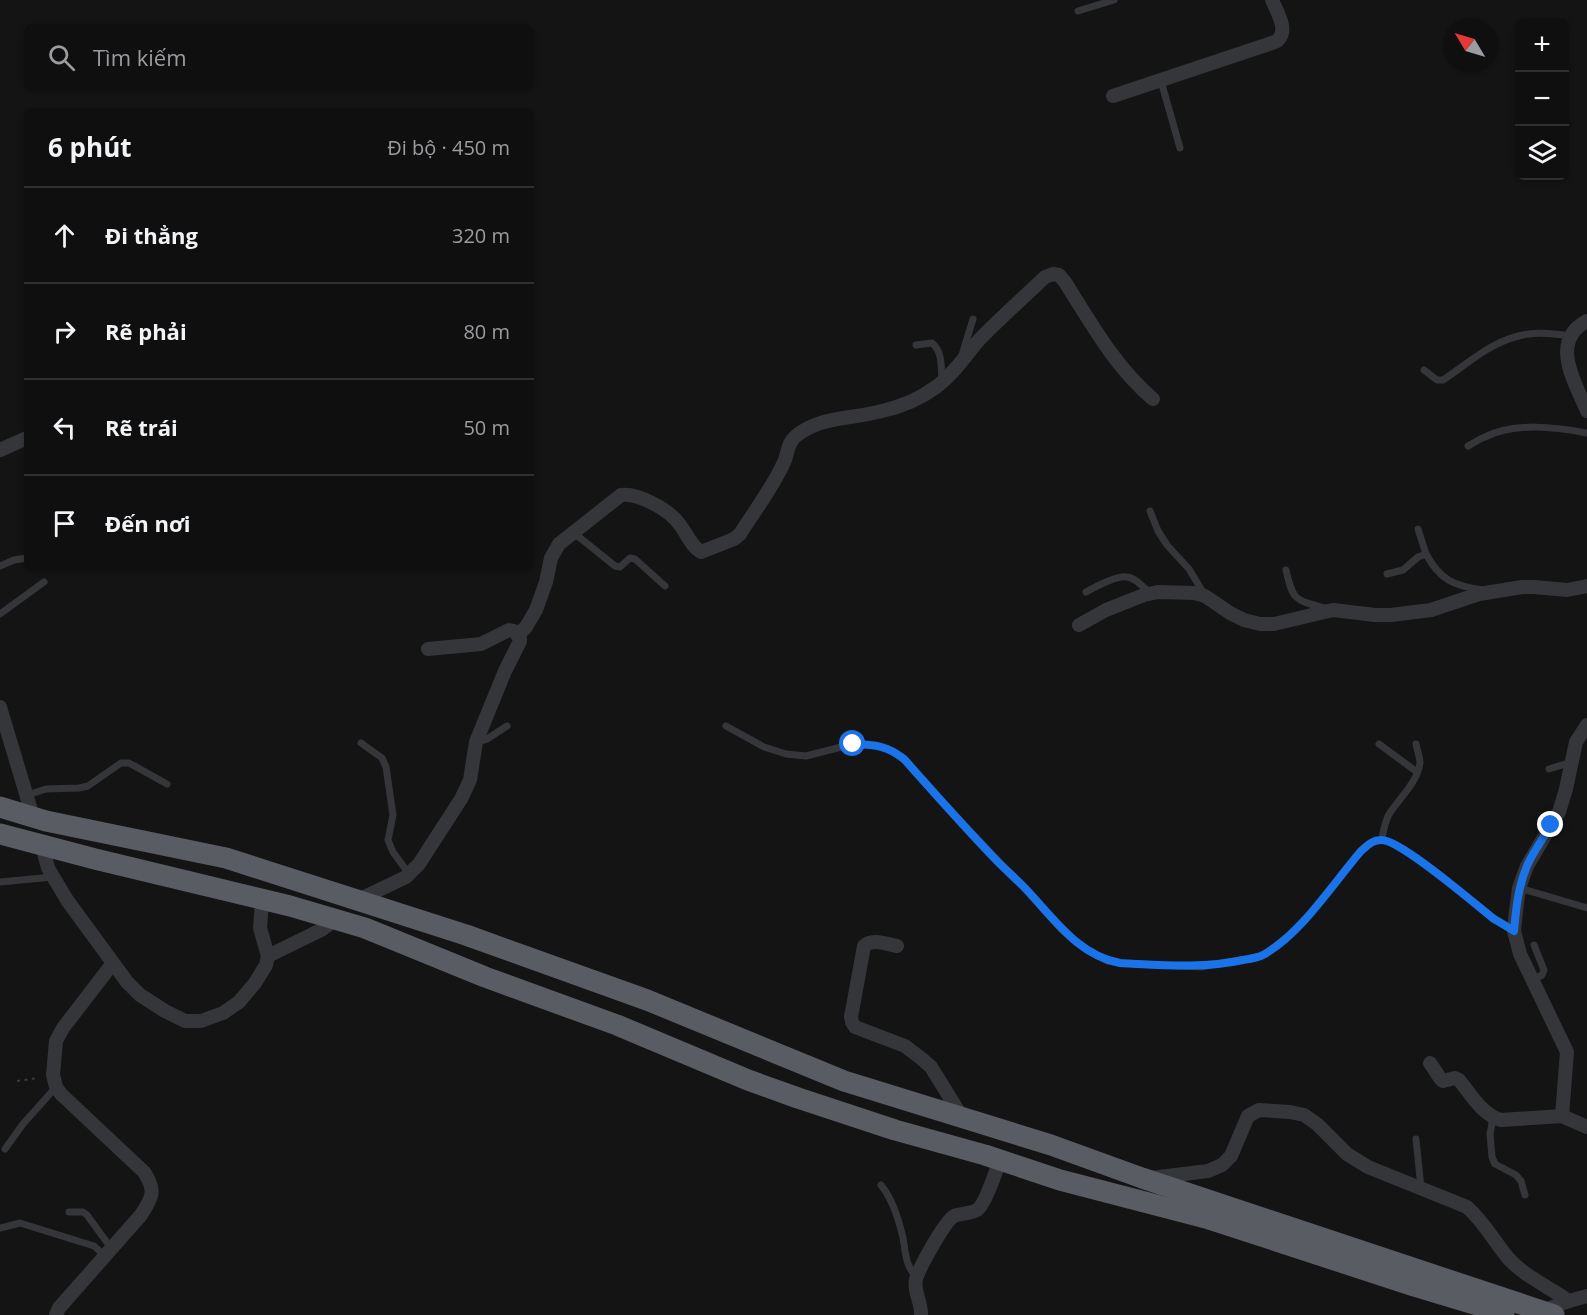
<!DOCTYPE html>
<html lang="vi">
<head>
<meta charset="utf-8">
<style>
	:root { --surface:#0f0f10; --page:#1d1d1e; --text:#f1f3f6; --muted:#9b9c9f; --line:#2f2f30 }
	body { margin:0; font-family:"Open Sans",sans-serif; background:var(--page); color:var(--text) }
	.controls { position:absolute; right:18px; top:18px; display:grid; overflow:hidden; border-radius:9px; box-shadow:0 2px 4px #0004 }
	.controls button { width:54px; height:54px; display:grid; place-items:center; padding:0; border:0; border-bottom:2px solid var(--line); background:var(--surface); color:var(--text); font:30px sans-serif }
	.compass { position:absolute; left:1443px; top:18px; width:54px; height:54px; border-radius:50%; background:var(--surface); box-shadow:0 2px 4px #0004; rotate:308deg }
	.stop { position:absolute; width:18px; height:18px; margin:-14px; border:4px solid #1a73e8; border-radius:50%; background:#fff }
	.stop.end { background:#1a73e8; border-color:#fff; box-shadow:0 2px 6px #0008 }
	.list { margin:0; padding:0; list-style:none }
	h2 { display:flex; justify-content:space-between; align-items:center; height:78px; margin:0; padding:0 24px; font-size:26px }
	h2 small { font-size:20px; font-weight:400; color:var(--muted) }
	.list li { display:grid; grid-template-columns:39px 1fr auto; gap:18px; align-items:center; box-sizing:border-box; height:96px; padding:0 24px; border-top:2px solid var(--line) }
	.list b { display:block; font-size:22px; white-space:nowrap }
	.list em { font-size:20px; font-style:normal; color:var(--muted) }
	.icon { flex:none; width:33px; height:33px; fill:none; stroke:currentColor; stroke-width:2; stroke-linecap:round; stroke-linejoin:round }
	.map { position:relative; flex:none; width:1587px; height:1315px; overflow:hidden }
	.search { position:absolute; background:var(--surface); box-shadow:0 2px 4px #0004; left:24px; top:24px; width:510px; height:66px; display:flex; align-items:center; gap:15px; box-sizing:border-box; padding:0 21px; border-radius:9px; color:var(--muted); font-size:22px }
	.panel { position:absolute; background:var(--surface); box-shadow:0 2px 4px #0004; left:24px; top:108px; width:510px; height:462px; border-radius:9px }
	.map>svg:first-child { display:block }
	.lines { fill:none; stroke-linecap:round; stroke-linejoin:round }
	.path { stroke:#3b3d41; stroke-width:2; stroke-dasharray:3 4.5; stroke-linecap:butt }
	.service { stroke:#35363a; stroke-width:7 }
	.minor { stroke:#35363a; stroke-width:14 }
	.trunk { stroke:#595c62; stroke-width:21 }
	.route { stroke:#1a73e8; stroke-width:8 }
</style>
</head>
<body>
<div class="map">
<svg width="1587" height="1315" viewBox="0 0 1587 1315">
	<rect width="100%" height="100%" fill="#141415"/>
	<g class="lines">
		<polyline class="path" points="17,1081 38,1078"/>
		<g class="service">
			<polyline points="1078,11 1114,0"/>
			<polyline points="1161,81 1180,148"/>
			<path d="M916,345L932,343C943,352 941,368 942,382"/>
			<polyline points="962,355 973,319"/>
			<path d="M1424,370L1437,380H1443C1470,362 1495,338 1529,334C1543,332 1557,334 1571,336"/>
			<path d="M1468,446C1474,443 1479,439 1485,437C1515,422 1555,427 1587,433"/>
			<polyline points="1150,511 1158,531 1167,545 1189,569 1204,594"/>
			<polyline points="1418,529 1426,554"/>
			<polyline points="570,537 574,536 579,537 615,566 620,567 630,558 635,559 665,586"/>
			<polyline points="0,566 14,560 27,558"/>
			<path d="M1286,570C1293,601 1295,600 1325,608"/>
			<path d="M1387,574L1403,570L1418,557L1426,554C1440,580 1454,586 1483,590"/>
			<path d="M1086,592C1095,587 1117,575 1127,577C1136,578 1144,588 1150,593"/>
			<polyline points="0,614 44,582"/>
			<path d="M726,726L764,747L786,754L806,756L853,744L875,745L893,751L904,759L947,807L1025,889L1061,929L1084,948L1107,961L1120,963L1201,967L1262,956L1290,935L1310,914L1361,851C1367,846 1372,840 1381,840C1401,839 1474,904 1494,919C1501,923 1508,927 1514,931"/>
			<polyline points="476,742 487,739 507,726"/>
			<polyline points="361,743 382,758 386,767 393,815 388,840 393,852 409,874"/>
			<polyline points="1379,744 1417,772"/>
			<polyline points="1549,769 1572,762"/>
			<polyline points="27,795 46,789 79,788 88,786 121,763 129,763 167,784"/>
			<path d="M1382,839C1383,831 1385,824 1388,816C1398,799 1417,784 1420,763C1420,757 1417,750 1416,744"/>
			<polyline points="0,882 53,877"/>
			<polyline points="1519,888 1587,908"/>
			<polyline points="1532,980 1542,975 1544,970 1534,945"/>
			<polyline points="1493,1118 1490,1134 1492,1157 1495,1164 1516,1175 1521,1181 1525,1195"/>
			<polyline points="1416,1139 1421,1188"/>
			<polyline points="5,1149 23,1124 56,1087"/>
			<path d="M881,1185C893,1200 899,1220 903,1238C906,1254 905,1265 917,1278"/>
			<polyline points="69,1212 83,1212 87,1215 111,1248"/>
			<polyline points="0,1228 20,1223 94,1246 105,1256"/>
		</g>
		<g class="minor">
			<path d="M1113,96L1269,44C1272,43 1276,42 1278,40C1289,30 1276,10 1272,0"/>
			<path d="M1587,321C1549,341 1575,382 1587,411"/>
			<polyline points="0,450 27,438"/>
			<polyline points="1079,625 1106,610 1144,595 1158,592 1194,593 1205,596 1230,613 1244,620 1260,624 1274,624 1333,610 1375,615 1391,615 1431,610 1479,594 1522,587 1534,587 1567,590 1587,586"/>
			<path d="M518,635L526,627L536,610L546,582L551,558L559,544L621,495C639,493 670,510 680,525C687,534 691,546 701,552L734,539L740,534C755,510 774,486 785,460C788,451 788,442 796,436C820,416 853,419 882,411C900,407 921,398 936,387C953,375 965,356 979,340C1000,318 1023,298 1045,277L1053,274L1059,275L1065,282C1091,323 1115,367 1153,399"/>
			<polyline points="0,707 33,817"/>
			<polyline points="42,845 48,868 67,900 127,982 140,995 165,1011 185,1021 201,1021 223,1013 239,1002 255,983 266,965 268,956 321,930 336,919"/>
			<polyline points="358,900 406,877 419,864 461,799 470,780 476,742 505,671 520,641 520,638 514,631 509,630 481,644 428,649"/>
			<polyline points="262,901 260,928 268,956"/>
			<path d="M897,946C886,944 872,938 864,946L851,1017L852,1022L855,1027L905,1046L922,1059L931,1067L962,1117"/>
			<path d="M1430,1063L1440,1078L1443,1081L1455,1078L1459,1080C1471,1094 1482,1115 1501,1120L1562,1116L1587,1127"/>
			<polyline points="1562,1116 1567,1052 1520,954 1514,931 1516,911 1519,888 1527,866 1559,812 1566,789 1576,742 1587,725"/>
			<path d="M1151,1178L1208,1171L1222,1165L1231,1156L1248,1116L1259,1110L1290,1112L1304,1115L1317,1124L1347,1154L1368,1167L1467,1207C1484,1222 1494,1241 1508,1258C1524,1276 1549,1287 1569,1301"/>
			<polyline points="1542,1311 1569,1301 1587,1296"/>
			<path d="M56,1315L59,1308L141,1215C153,1197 156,1190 144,1172L61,1094L56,1087L53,1075L56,1041L63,1028L113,963"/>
			<path d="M921,1315C922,1302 913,1292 916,1279C919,1268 945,1221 954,1216C961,1213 970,1214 977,1210C985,1205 996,1171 1000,1160"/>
		</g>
		<g class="trunk">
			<polyline points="0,807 46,821 226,858 466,935 647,1000 844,1081 1051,1145 1142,1178 1554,1315"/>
			<polyline points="0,834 95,859 290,906 365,928 485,977 617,1025 748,1080 798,1098 895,1130 985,1155 1060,1180 1206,1218 1414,1286 1504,1313"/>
		</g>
	</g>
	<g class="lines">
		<path class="route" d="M853,744C875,745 886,745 904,759C935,794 966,829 998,862C1006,870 1016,879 1024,887C1053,917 1077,955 1120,963C1162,965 1201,969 1243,960C1250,959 1258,958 1265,954C1303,931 1332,885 1361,851C1367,846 1372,840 1381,840C1400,839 1475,904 1494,919C1501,923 1508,927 1514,931C1516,909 1518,887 1527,866C1533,852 1543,839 1551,825"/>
	</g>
</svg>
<div class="controls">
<button>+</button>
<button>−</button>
<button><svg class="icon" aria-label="layers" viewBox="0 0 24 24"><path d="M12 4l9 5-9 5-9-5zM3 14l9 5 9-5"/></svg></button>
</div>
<svg class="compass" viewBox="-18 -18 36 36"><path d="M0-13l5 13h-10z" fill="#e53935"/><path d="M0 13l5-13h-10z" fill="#9b9c9f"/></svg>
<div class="stop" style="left:853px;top:744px"></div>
<div class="stop end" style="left:1551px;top:825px"></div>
<div class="search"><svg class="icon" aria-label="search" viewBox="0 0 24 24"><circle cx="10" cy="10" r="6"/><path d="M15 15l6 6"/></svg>Tìm kiếm</div>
<section class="panel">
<h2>6 phút<small>Đi bộ · 450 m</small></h2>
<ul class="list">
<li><svg class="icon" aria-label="ahead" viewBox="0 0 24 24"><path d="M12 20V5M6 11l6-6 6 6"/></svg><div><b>Đi thẳng</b></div><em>320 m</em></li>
<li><svg class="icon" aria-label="right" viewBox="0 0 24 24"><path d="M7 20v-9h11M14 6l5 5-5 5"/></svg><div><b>Rẽ phải</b></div><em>80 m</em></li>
<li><svg class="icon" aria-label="left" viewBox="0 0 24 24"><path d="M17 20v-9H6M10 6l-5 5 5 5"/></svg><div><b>Rẽ trái</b></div><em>50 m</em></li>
<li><svg class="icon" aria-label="arrive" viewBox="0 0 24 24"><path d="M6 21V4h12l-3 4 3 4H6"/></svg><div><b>Đến nơi</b></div></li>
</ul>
</section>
</div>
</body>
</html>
